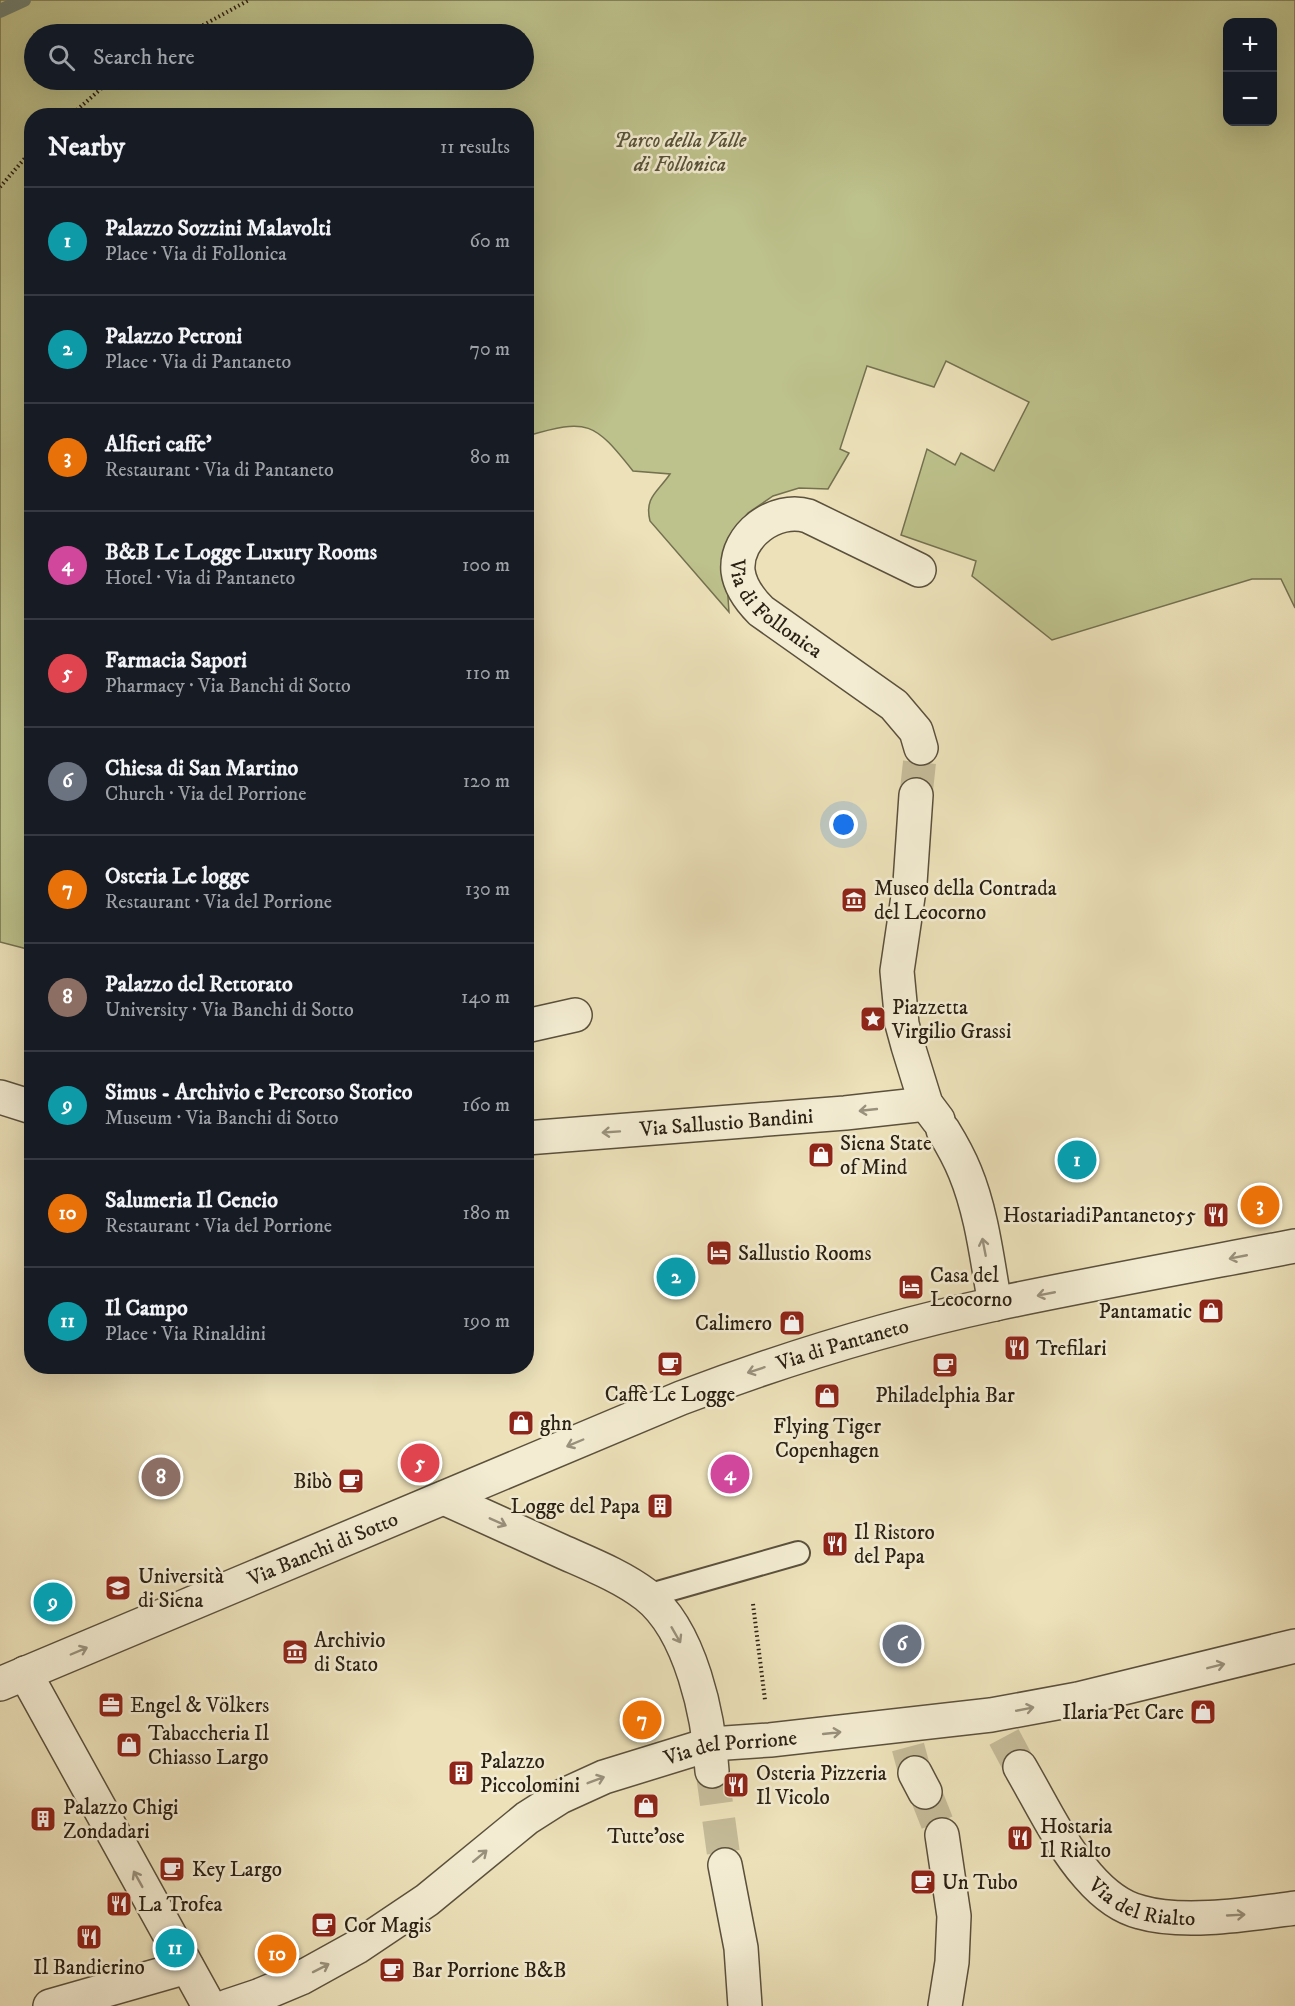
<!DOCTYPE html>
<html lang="en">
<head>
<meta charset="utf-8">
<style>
	:root { --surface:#171b24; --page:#242831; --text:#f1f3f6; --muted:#9ea1a6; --line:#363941; --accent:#c59692 }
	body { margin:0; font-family:"IM FELL DW Pica",serif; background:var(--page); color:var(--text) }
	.controls { position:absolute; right:18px; top:18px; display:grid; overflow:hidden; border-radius:12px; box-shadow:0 6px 24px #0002 }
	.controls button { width:54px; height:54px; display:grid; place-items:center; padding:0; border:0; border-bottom:2px solid var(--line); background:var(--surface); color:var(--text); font:30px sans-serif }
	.you { position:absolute; left:844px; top:825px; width:21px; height:21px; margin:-15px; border:4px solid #fff; border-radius:50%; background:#1a73e8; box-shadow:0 0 0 9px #1a73e833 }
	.badge { display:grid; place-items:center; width:39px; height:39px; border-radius:50%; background:var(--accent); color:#fff; font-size:20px; font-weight:700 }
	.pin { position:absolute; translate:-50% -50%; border:3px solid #fff; box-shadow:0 2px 6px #0006 }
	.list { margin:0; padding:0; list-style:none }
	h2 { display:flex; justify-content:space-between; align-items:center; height:78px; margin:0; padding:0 24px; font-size:26px }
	h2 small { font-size:20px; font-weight:400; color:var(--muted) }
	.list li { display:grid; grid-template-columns:39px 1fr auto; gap:18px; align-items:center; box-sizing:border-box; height:108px; padding:0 24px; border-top:2px solid var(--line) }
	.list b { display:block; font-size:22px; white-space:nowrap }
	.list p { margin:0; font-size:20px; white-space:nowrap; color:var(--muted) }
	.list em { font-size:20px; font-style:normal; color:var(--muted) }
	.icon { flex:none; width:33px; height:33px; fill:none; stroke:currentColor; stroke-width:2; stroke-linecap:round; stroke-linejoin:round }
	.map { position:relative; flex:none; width:1295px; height:2006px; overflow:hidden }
	.search { position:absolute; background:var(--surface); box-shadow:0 6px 24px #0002; left:24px; top:24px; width:510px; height:66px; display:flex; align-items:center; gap:15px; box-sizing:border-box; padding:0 21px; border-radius:33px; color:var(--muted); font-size:22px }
	.panel { position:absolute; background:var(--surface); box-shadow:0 6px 24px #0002; left:24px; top:108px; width:510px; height:1266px; border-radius:24px }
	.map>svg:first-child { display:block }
	.green { fill:#bdc18b; stroke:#747150; stroke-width:1.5; fill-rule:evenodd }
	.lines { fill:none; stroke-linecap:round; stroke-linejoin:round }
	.stream { stroke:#6d7f72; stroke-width:14 }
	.street-tunnel { stroke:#c5bb98; stroke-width:33; stroke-dasharray:33 16; stroke-linecap:butt }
	.lane-casing { stroke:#5b513d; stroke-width:26 }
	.street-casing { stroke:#5b513d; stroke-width:36 }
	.path { stroke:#2b2114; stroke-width:4; stroke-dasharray:1.5 3; stroke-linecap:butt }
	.lane { stroke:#f3ecd2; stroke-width:22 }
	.street { stroke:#f3ecd2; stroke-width:33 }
	.oneway { stroke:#99917c }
	.labels { text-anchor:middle; stroke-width:5; stroke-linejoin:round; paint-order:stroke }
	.park-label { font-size:21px; font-style:italic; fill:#575138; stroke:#f3ecd2 }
	.street-label { font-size:21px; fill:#2b2114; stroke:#f3ecd2 }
	.poi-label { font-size:21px; fill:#2b2114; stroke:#f3ecd2; text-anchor:start }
</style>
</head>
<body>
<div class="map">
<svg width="1295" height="2006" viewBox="0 0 1295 2006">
	<rect width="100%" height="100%" fill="#ece1b9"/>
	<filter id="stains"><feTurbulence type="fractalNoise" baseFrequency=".00333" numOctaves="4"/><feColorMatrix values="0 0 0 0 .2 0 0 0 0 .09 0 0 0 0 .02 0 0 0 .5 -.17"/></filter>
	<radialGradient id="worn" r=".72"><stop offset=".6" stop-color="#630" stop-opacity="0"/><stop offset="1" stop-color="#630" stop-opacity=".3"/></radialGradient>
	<path class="green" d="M0,0H1295V608L1281,579H1252L1052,640L972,576L976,561L901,535L927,449L955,465L961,453L994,471L1029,402L946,361L934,387L867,366L840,449L849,453L828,489L799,488L773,496L748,513L734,530L726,568L729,612L650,521C644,497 658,492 670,474L633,471C594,422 588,418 527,436L526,116H32L31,950L0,942ZM1228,22H1272V122H1228ZM34,34H524V80H34Z"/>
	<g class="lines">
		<polyline class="stream" points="0,11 24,0"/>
		<g class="street-tunnel">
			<polyline points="916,795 921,748"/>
			<polyline points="1004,1737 1020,1767"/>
			<polyline points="908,1747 915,1773"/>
			<polyline points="712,1771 725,1865"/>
			<polyline points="925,1792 942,1835"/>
		</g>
		<g class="lane-casing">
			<polyline id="lane" points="647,1596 798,1553"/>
		</g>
		<g class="street-casing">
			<g id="street">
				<path id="s1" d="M919,570L808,516C776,506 735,535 738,571C740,587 750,600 761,611L894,705L916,731L921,748"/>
				<polyline points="916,795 910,883 897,971 902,1024 908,1046 926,1104 938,1120"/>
				<polyline points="526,1026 575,1015"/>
				<polyline points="0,1097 32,1107"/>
				<path d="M943,1130C951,1143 959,1157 965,1172C982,1213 987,1260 995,1304"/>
				<path id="s2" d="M526,1138L845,1113L926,1104"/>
				<path d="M444,1498C483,1516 522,1533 561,1551C590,1564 621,1576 646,1595C691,1630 709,1717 712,1771"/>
				<polyline points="25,1673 209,2006"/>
				<path id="s3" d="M0,1684L681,1398C784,1359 888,1327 995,1304C1095,1283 1195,1265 1295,1246"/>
				<path id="s4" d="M1020,1767C1041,1803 1060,1844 1088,1876C1101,1891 1120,1907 1140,1912C1184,1925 1250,1914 1295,1908"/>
				<polyline points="915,1773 925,1792"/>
				<polyline points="942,1835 954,1916 952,1962 945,2006"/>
				<polyline points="725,1865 741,1948 745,2006"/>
				<polyline points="50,2006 187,1967"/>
				<path id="s5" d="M228,2006L258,1996L301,1978L357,1947L427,1900L527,1818L560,1797L604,1777L711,1744L770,1740L991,1715L1078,1699L1295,1646"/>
			</g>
		</g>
		<g class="path">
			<polyline points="187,34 249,0"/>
			<polyline points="70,116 111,80"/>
			<polyline points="0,187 32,150"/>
			<polyline points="753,1604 765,1700"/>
		</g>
		<use href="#lane" class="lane"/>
		<use href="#street" class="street"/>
	</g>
	<defs><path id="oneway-shaft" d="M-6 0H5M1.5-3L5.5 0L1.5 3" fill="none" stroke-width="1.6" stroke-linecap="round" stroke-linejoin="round" transform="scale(1.5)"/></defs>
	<g class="oneway">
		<use href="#oneway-shaft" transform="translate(868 1110) rotate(174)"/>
		<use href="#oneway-shaft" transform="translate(611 1132) rotate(176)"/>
		<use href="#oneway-shaft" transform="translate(984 1247) rotate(-101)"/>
		<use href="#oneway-shaft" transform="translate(1238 1257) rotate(169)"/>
		<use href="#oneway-shaft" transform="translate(1046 1294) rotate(169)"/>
		<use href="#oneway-shaft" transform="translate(756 1370) rotate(162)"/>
		<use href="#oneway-shaft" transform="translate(575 1443) rotate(157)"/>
		<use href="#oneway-shaft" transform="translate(498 1522) rotate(24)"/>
		<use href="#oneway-shaft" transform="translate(676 1635) rotate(60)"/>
		<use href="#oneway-shaft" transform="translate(79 1651) rotate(-23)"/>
		<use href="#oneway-shaft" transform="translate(1216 1666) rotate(-14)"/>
		<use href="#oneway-shaft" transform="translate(1025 1709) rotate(-11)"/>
		<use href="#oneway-shaft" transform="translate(832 1733) rotate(-6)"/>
		<use href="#oneway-shaft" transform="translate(596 1780) rotate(-21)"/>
		<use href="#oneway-shaft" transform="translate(480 1856) rotate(-40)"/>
		<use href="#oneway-shaft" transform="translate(138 1879) rotate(-119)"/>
		<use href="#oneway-shaft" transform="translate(1236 1915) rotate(-3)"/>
		<use href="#oneway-shaft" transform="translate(321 1968) rotate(-27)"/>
	</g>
	<defs>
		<g id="museum-square" transform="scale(1.35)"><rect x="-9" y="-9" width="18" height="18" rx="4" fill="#8f2418" stroke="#f3ecd2"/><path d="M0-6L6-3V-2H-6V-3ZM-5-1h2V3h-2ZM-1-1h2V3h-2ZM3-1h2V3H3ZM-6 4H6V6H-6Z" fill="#fff"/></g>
		<g id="sight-square" transform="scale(1.35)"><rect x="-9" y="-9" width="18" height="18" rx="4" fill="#8f2418" stroke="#f3ecd2"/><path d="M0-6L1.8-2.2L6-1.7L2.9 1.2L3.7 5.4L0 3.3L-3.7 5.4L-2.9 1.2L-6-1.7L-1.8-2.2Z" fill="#fff"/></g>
		<g id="shop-square" transform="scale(1.35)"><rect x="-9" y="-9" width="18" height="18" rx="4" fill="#8f2418" stroke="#f3ecd2"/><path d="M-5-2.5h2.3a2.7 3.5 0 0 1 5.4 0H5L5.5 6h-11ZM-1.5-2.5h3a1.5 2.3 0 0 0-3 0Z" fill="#fff"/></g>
		<g id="restaurant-square" transform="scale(1.35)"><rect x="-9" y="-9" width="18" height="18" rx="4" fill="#8f2418" stroke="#f3ecd2"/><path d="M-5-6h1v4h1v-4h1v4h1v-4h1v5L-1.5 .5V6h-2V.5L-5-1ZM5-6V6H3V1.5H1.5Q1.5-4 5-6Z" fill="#fff"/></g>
		<g id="hotel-square" transform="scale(1.35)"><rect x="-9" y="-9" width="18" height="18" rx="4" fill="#8f2418" stroke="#f3ecd2"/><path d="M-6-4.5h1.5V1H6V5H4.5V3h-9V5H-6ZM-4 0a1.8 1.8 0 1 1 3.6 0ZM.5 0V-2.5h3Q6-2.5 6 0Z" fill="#fff"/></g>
		<g id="cafe-square" transform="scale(1.35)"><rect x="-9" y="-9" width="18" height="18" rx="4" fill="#8f2418" stroke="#f3ecd2"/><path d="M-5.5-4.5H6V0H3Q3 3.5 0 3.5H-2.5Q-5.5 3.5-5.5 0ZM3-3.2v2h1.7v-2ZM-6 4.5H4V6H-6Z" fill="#fff"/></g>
		<g id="building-square" transform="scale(1.35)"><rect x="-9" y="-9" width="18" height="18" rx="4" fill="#8f2418" stroke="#f3ecd2"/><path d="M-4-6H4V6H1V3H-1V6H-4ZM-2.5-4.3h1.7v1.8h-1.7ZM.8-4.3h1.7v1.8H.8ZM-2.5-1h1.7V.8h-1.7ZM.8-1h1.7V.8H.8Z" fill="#fff"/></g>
		<g id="university-square" transform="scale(1.35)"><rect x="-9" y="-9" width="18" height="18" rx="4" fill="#8f2418" stroke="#f3ecd2"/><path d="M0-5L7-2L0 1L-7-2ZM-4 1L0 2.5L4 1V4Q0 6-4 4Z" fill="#fff"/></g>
		<g id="office-square" transform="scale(1.35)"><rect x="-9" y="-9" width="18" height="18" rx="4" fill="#8f2418" stroke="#f3ecd2"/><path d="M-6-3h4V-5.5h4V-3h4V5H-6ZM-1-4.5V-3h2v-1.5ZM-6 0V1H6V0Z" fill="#fff"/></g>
	</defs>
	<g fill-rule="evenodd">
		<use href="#museum-square" x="854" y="900"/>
		<use href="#sight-square" x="873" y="1019"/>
		<use href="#shop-square" x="821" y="1155"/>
		<use href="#restaurant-square" x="1216" y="1215"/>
		<use href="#hotel-square" x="719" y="1253"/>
		<use href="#hotel-square" x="911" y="1287"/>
		<use href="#shop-square" x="1211" y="1311"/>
		<use href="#shop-square" x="792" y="1323"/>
		<use href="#restaurant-square" x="1017" y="1348"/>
		<use href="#cafe-square" x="670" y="1364"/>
		<use href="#cafe-square" x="945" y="1365"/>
		<use href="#shop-square" x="827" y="1396"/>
		<use href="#shop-square" x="521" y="1423"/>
		<use href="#cafe-square" x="351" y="1481"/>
		<use href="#building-square" x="660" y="1506"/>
		<use href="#restaurant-square" x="835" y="1544"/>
		<use href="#university-square" x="118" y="1588"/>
		<use href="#museum-square" x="295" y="1652"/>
		<use href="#office-square" x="111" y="1705"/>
		<use href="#shop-square" x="1203" y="1712"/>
		<use href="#shop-square" x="129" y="1745"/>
		<use href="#building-square" x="461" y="1773"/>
		<use href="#restaurant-square" x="736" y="1785"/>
		<use href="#shop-square" x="646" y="1806"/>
		<use href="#building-square" x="43" y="1819"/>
		<use href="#restaurant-square" x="1020" y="1838"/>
		<use href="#cafe-square" x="172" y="1869"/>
		<use href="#cafe-square" x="923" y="1882"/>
		<use href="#restaurant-square" x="119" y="1904"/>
		<use href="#cafe-square" x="324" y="1925"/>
		<use href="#restaurant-square" x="89" y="1937"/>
		<use href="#cafe-square" x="392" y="1970"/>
	</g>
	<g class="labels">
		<g class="park-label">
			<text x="680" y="147">Parco della Valle<tspan x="680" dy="24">di Follonica</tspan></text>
		</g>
		<g class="street-label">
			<text dy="7" stroke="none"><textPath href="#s1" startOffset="280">Via di Follonica</textPath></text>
			<text dy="7" stroke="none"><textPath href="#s2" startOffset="201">Via Sallustio Bandini</textPath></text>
			<text dy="7" stroke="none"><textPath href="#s3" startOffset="909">Via di Pantaneto</textPath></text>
			<text dy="7" stroke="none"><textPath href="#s3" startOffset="350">Via Banchi di Sotto</textPath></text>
			<text dy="7" stroke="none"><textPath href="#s5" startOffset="574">Via del Porrione</textPath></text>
			<text dy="7" stroke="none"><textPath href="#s4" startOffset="192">Via del Rialto</textPath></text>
		</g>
		<g class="poi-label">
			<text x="874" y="895">Museo della Contrada<tspan x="874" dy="24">del Leocorno</tspan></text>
			<text x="892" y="1014">Piazzetta<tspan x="892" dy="24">Virgilio Grassi</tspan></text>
			<text x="840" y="1150">Siena State<tspan x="840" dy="24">of Mind</tspan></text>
			<text x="1196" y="1222" text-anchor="end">HostariadiPantaneto55</text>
			<text x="738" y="1260">Sallustio Rooms</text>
			<text x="930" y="1282">Casa del<tspan x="930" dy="24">Leocorno</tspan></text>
			<text x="1192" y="1318" text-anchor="end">Pantamatic</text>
			<text x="772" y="1330" text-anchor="end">Calimero</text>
			<text x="1036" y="1355">Trefilari</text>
			<text x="670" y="1401" text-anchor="middle">Caffè Le Logge</text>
			<text x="945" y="1402" text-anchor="middle">Philadelphia Bar</text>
			<text x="540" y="1430">ghn</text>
			<text x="827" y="1433" text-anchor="middle">Flying Tiger<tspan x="827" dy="24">Copenhagen</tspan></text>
			<text x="332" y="1488" text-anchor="end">Bibò</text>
			<text x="640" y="1513" text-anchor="end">Logge del Papa</text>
			<text x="854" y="1539">Il Ristoro<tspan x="854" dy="24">del Papa</tspan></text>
			<text x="138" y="1583">Università<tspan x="138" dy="24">di Siena</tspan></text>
			<text x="314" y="1647">Archivio<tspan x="314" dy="24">di Stato</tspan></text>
			<text x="130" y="1712">Engel &amp; Völkers</text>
			<text x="1184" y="1719" text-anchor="end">Ilaria Pet Care</text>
			<text x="148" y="1740">Tabaccheria Il<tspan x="148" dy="24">Chiasso Largo</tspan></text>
			<text x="480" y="1768">Palazzo<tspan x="480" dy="24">Piccolomini</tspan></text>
			<text x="756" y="1780">Osteria Pizzeria<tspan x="756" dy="24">Il Vicolo</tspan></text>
			<text x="63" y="1814">Palazzo Chigi<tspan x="63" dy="24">Zondadari</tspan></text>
			<text x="1040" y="1833">Hostaria<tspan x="1040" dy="24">Il Rialto</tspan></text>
			<text x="646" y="1843" text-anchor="middle">Tutte'ose</text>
			<text x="192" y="1876">Key Largo</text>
			<text x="942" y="1889">Un Tubo</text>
			<text x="138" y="1911">La Trofea</text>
			<text x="344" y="1932">Cor Magis</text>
			<text x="89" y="1974" text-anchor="middle">Il Bandierino</text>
			<text x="412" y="1977">Bar Porrione B&amp;B</text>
		</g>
	</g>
	<rect width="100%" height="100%" filter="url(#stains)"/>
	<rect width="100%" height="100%" fill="url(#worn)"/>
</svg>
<div class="controls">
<button>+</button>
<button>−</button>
</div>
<div class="you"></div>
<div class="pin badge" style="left:1077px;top:1160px;background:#0f9aa8">1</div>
<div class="pin badge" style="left:676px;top:1277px;background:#0f9aa8">2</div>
<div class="pin badge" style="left:1260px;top:1205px;background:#e8710a">3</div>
<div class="pin badge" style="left:730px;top:1474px;background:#d1479c">4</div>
<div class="pin badge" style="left:420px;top:1463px;background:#e0444e">5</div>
<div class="pin badge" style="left:902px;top:1644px;background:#6b7280">6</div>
<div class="pin badge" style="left:642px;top:1720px;background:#e8710a">7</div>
<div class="pin badge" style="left:161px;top:1477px;background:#8d6e63">8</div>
<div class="pin badge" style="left:53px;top:1602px;background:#0f9aa8">9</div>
<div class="pin badge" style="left:277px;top:1954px;background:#e8710a">10</div>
<div class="pin badge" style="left:175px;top:1948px;background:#0f9aa8">11</div>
<div class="search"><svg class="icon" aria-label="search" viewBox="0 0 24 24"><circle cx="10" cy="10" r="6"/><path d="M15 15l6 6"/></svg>Search here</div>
<section class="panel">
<h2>Nearby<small>11 results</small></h2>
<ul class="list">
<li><span class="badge" style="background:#0f9aa8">1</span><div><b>Palazzo Sozzini Malavolti</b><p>Place · Via di Follonica</p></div><em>60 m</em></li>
<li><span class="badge" style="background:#0f9aa8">2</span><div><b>Palazzo Petroni</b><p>Place · Via di Pantaneto</p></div><em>70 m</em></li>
<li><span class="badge" style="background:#e8710a">3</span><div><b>Alfieri caffe'</b><p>Restaurant · Via di Pantaneto</p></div><em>80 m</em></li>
<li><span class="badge" style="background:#d1479c">4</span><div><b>B&amp;B Le Logge Luxury Rooms</b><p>Hotel · Via di Pantaneto</p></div><em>100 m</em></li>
<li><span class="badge" style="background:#e0444e">5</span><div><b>Farmacia Sapori</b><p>Pharmacy · Via Banchi di Sotto</p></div><em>110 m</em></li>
<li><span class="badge" style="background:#6b7280">6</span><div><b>Chiesa di San Martino</b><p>Church · Via del Porrione</p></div><em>120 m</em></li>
<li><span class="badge" style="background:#e8710a">7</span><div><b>Osteria Le logge</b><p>Restaurant · Via del Porrione</p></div><em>130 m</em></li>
<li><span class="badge" style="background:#8d6e63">8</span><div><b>Palazzo del Rettorato</b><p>University · Via Banchi di Sotto</p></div><em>140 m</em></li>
<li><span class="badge" style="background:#0f9aa8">9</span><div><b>Simus - Archivio e Percorso Storico</b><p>Museum · Via Banchi di Sotto</p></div><em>160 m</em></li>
<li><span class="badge" style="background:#e8710a">10</span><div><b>Salumeria Il Cencio</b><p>Restaurant · Via del Porrione</p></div><em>180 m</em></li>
<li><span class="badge" style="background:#0f9aa8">11</span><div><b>Il Campo</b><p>Place · Via Rinaldini</p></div><em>190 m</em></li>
</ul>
</section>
</div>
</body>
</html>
